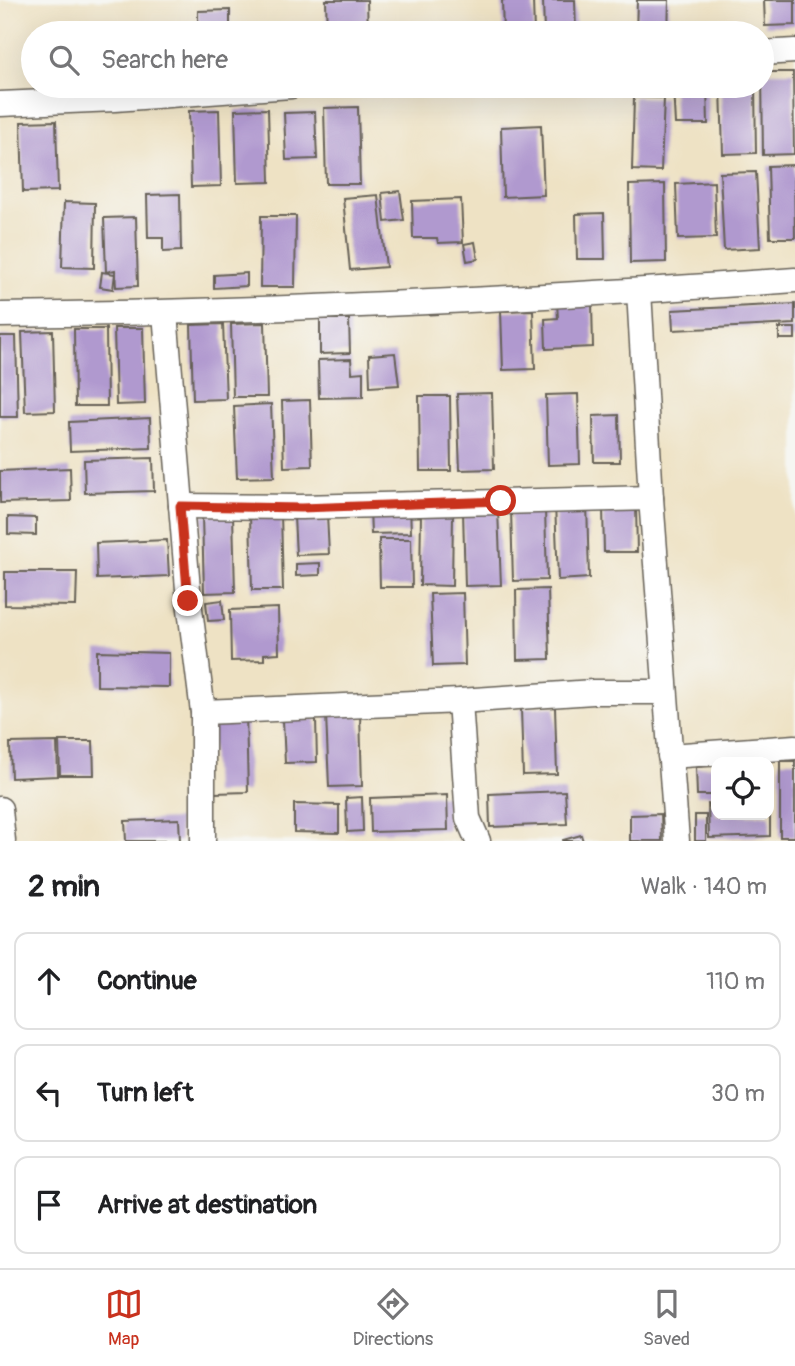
<!DOCTYPE html>
<html lang="en">
<head>
<meta charset="utf-8">
<style>
	:root { --surface:#fff; --page:#f2f2f2; --text:#202124; --muted:#757577; --line:#e0e0e0; --accent:#c8321e }
	body { margin:0; font-family:Pangolin,sans-serif; background:var(--page); color:var(--text) }
	.controls { position:absolute; right:21px; bottom:21px; display:grid; overflow:hidden; border-radius:14px; box-shadow:0 7px 28px #0002 }
	.controls button { width:63px; height:63px; display:grid; place-items:center; padding:0; border:0; border-bottom:2px solid var(--line); background:var(--surface); color:var(--text); font:35px sans-serif }
	.stop { position:absolute; width:21px; height:21px; margin:-16px; border:5px solid #c8321e; border-radius:50%; background:#fff }
	.stop.end { background:#c8321e; border-color:#fff; box-shadow:0 2px 7px #0008 }
	.list { margin:0; padding:0; list-style:none }
	h2 { display:flex; justify-content:space-between; align-items:center; height:91px; margin:0; padding:0 28px; font-size:30px }
	h2 small { font-size:23px; font-weight:400; color:var(--muted) }
	.list li { display:grid; grid-template-columns:46px 1fr auto; gap:21px; align-items:center; box-sizing:border-box; height:98px; margin:0 14px 14px; padding:0 14px; border:2px solid var(--line); border-radius:14px }
	.list b { display:block; font-size:26px; white-space:nowrap }
	.list em { font-size:23px; font-style:normal; color:var(--muted) }
	.icon { flex:none; width:38px; height:38px; fill:none; stroke:currentColor; stroke-width:2; stroke-linecap:round; stroke-linejoin:round }
	.map { position:relative; flex:none; width:795px; height:841px; overflow:hidden }
	.search { position:absolute; background:var(--surface); box-shadow:0 7px 28px #0002; left:21px; right:21px; top:21px; height:77px; display:flex; align-items:center; gap:18px; box-sizing:border-box; padding:0 24px; border-radius:38px; color:var(--muted); font-size:26px }
	.sheet { height:427px; background:var(--surface) }
	nav { display:flex; justify-content:space-around; align-items:center; box-sizing:border-box; height:98px; border-top:2px solid var(--line); background:var(--surface); font-size:19px; color:var(--muted) }
	nav a { display:grid; justify-items:center; gap:4px }
	nav .on { color:var(--accent) }
	.map>svg:first-child { display:block }
	.building { fill:#b099cf }
	.lines { fill:none; stroke-linecap:round; stroke-linejoin:round }
	.minor-casing { stroke:#666157; stroke-width:27 }
	.minor { stroke:#fff; stroke-width:24 }
	.route { stroke:#c8321e; stroke-width:9 }
</style>
</head>
<body>
<div class="map">
<svg width="795" height="841" viewBox="0 0 795 841">
	<rect width="100%" height="100%" fill="#f6f6f2"/>
	<filter id="ink" filterUnits="userSpaceOnUse"><feTurbulence type="fractalNoise" baseFrequency=".0143" numOctaves="2"/><feDisplacementMap in="SourceGraphic" scale="14" xChannelSelector="R" yChannelSelector="G"/><feConvolveMatrix kernelMatrix="1 2 1 2 8 2 1 2 1" color-interpolation-filters="sRGB"/></filter>
	<filter id="wash" filterUnits="userSpaceOnUse"><feTurbulence type="fractalNoise" baseFrequency=".00686" numOctaves="4" result="noise"/><feDisplacementMap in="SourceGraphic" scale="28" xChannelSelector="R" yChannelSelector="G"/><feGaussianBlur stdDeviation="1.57" result="paint"/><feColorMatrix in="noise" values="0 0 0 0 0 0 0 0 0 0 0 0 0 0 0 0 0 1.4 0 .05"/><feComposite in="paint" operator="in"/></filter>
	<g filter="url(#wash)">
		<rect width="100%" height="100%" fill="#eee2c4"/>
		<g id="blocks">
			<g class="building">
				<polygon points="326,0 367,0 368,33 327,33"/>
				<polygon points="502,0 533,0 534,33 503,33"/>
				<polygon points="543,0 575,0 576,33 544,33"/>
				<polygon points="637,0 669,0 668,33 636,33"/>
				<polygon points="764,0 795,0 795,25 765,26"/>
				<polygon points="230,10 230,33 198,33 198,11"/>
				<polygon points="762,72 793,72 794,154 763,155"/>
				<rect x="497" y="86" width="18" height="7"/>
				<polygon points="673,86 707,86 708,124 675,124"/>
				<polygon points="721,86 755,86 756,153 723,154"/>
				<polygon points="634,97 664,98 661,171 632,170"/>
				<polygon points="358,107 360,184 326,184 324,108"/>
				<polygon points="268,109 270,182 237,183 235,110"/>
				<polygon points="219,110 221,186 191,187 189,111"/>
				<polygon points="315,112 317,159 286,160 284,113"/>
				<polygon points="56,121 58,191 23,192 21,122"/>
				<polygon points="541,125 544,195 503,197 501,127"/>
				<polygon points="794,165 795,238 770,238 768,166"/>
				<polygon points="756,172 760,248 724,250 720,173"/>
				<polygon points="714,182 716,238 678,239 676,184"/>
				<polygon points="665,184 666,262 630,263 629,185"/>
				<polygon points="400,191 404,220 385,222 382,193"/>
				<polygon points="180,194 181,251 163,252 163,238 148,238 147,195"/>
				<polygon points="378,195 386,267 350,270 343,198"/>
				<polygon points="461,199 463,242 438,243 437,238 413,238 412,201"/>
				<polygon points="64,202 95,203 94,268 62,267"/>
				<polygon points="604,213 605,259 577,259 576,214"/>
				<polygon points="261,216 296,216 295,287 260,287"/>
				<polygon points="136,217 138,286 116,287 115,270 106,272 104,218"/>
				<polygon points="475,242 478,259 467,261 464,244"/>
				<polygon points="102,272 115,274 113,289 100,287"/>
				<polygon points="247,273 247,286 214,288 214,275"/>
				<polygon points="557,303 592,303 593,347 546,349 545,319 558,318"/>
				<polygon points="795,304 795,324 673,330 672,310"/>
				<polygon points="533,310 535,369 503,370 501,311"/>
				<polygon points="320,319 349,319 350,353 320,354"/>
				<polygon points="265,323 267,397 233,397 231,324"/>
				<polygon points="223,324 226,399 193,400 191,325"/>
				<polygon points="114,328 143,328 145,404 116,405"/>
				<rect x="779" y="328" width="16" height="11"/>
				<polygon points="74,329 106,329 107,406 75,406"/>
				<polygon points="53,331 55,411 25,412 22,332"/>
				<polygon points="0,336 16,336 18,417 0,417"/>
				<polygon points="395,353 399,385 370,387 369,355"/>
				<polygon points="351,359 352,373 363,372 363,397 319,398 318,360"/>
				<polygon points="492,393 494,469 460,470 457,394"/>
				<polygon points="578,394 580,464 548,465 546,395"/>
				<polygon points="419,396 450,396 451,471 420,471"/>
				<polygon points="310,400 312,466 284,467 282,401"/>
				<polygon points="271,404 274,477 237,478 234,406"/>
				<polygon points="619,415 620,462 594,462 593,416"/>
				<polygon points="150,418 151,448 70,451 69,422"/>
				<polygon points="153,458 154,491 85,493 84,460"/>
				<polygon points="70,468 71,501 0,503 0,471"/>
				<polygon points="587,502 589,578 558,580 555,503"/>
				<polygon points="410,506 411,533 371,534 370,507"/>
				<polygon points="636,506 637,552 604,552 603,507"/>
				<polygon points="545,509 547,580 513,581 511,510"/>
				<polygon points="498,510 501,585 465,586 463,511"/>
				<polygon points="421,512 453,513 452,586 420,585"/>
				<polygon points="281,513 283,590 252,590 250,514"/>
				<polygon points="233,514 235,592 204,593 202,515"/>
				<polygon points="327,515 329,554 296,555 294,517"/>
				<polygon points="8,517 36,518 36,535 8,534"/>
				<polygon points="379,539 411,539 412,587 380,587"/>
				<polygon points="167,540 169,576 97,579 96,543"/>
				<polygon points="320,563 320,575 296,576 296,564"/>
				<polygon points="5,572 77,572 76,606 5,605"/>
				<polygon points="548,589 550,659 517,660 516,590"/>
				<polygon points="463,593 465,665 433,666 430,594"/>
				<polygon points="222,600 224,620 208,621 206,602"/>
				<polygon points="278,608 279,653 264,654 264,660 231,661 230,610"/>
				<polygon points="97,651 169,653 169,687 97,686"/>
				<polygon points="555,707 557,774 523,775 521,708"/>
				<polygon points="360,713 362,786 329,787 326,714"/>
				<polygon points="246,714 248,792 214,793 211,715"/>
				<polygon points="316,719 317,762 285,763 283,720"/>
				<polygon points="59,741 93,741 94,775 60,775"/>
				<polygon points="57,742 58,776 11,778 10,743"/>
				<rect x="780" y="761" width="15" height="76"/>
				<polygon points="716,766 716,795 697,795 696,767"/>
				<polygon points="565,791 567,824 490,827 489,794"/>
				<polygon points="447,795 448,830 371,832 370,798"/>
				<polygon points="362,797 363,831 347,832 346,798"/>
				<polygon points="294,804 339,805 339,833 294,832"/>
				<polygon points="708,804 716,804 716,815 770,815 770,836 709,838"/>
				<polygon points="661,814 662,841 630,841 630,815"/>
				<rect x="695" y="815" width="11" height="26"/>
				<polygon points="179,819 180,841 126,841 125,821"/>
				<polygon points="581,835 583,841 563,841 563,840"/>
			</g>
		</g>
	</g>
	<g filter="url(#ink)">
		<use href="#blocks" fill-opacity="0" stroke="#666157" stroke-width="2"/>
		<g class="lines">
			<g class="minor-casing">
				<g id="minor">
					<polyline points="762,53 795,51"/>
					<polyline points="0,104 115,99 291,86"/>
					<polyline points="639,291 651,498 677,841"/>
					<polyline points="165,313 189,601 203,712 203,841"/>
					<path d="M0,315C265,312 530,299 795,280"/>
					<polyline points="181,506 301,507 651,498"/>
					<polyline points="460,701 468,818 478,841"/>
					<polyline points="203,712 460,701 593,692 665,692"/>
					<polyline points="670,756 795,747"/>
					<polyline points="0,809 3,841"/>
				</g>
			</g>
			<use href="#minor" class="minor"/>
		</g>
	</g>
	<g class="lines" filter="url(#ink)">
		<polyline class="route" points="188,601 180,506 301,508 501,501"/>
	</g>
</svg>
<div class="controls">
<button><svg class="icon" aria-label="locate" viewBox="0 0 24 24"><circle cx="12" cy="12" r="6"/><path d="M12 2v4M12 18v4M2 12h4M18 12h4"/></svg></button>
</div>
<div class="stop" style="left:501px;top:501px"></div>
<div class="stop end" style="left:188px;top:601px"></div>
<div class="search"><svg class="icon" aria-label="search" viewBox="0 0 24 24"><circle cx="10" cy="10" r="6"/><path d="M15 15l6 6"/></svg>Search here</div>
</div>
<section class="sheet">
<h2>2 min<small>Walk · 140 m</small></h2>
<ul class="list">
<li><svg class="icon" aria-label="ahead" viewBox="0 0 24 24"><path d="M12 20V5M6 11l6-6 6 6"/></svg><div><b>Continue</b></div><em>110 m</em></li>
<li><svg class="icon" aria-label="left" viewBox="0 0 24 24"><path d="M17 20v-9H6M10 6l-5 5 5 5"/></svg><div><b>Turn left</b></div><em>30 m</em></li>
<li><svg class="icon" aria-label="arrive" viewBox="0 0 24 24"><path d="M6 21V4h12l-3 4 3 4H6"/></svg><div><b>Arrive at destination</b></div></li>
</ul>
</section>
<nav>
<a class="on"><svg class="icon" aria-label="map" viewBox="0 0 24 24"><path d="M3 6l6-2 6 2 6-2v14l-6 2-6-2-6 2zM9 4v14M15 6v14"/></svg>Map</a>
<a><svg class="icon" aria-label="directions" viewBox="0 0 24 24"><path d="M12 3l9 9-9 9-9-9zM9 14v-3h6M13 9l2 2-2 2"/></svg>Directions</a>
<a><svg class="icon" aria-label="saved" viewBox="0 0 24 24"><path d="M7 4h10v16l-5-4-5 4z"/></svg>Saved</a>
</nav>
</body>
</html>
